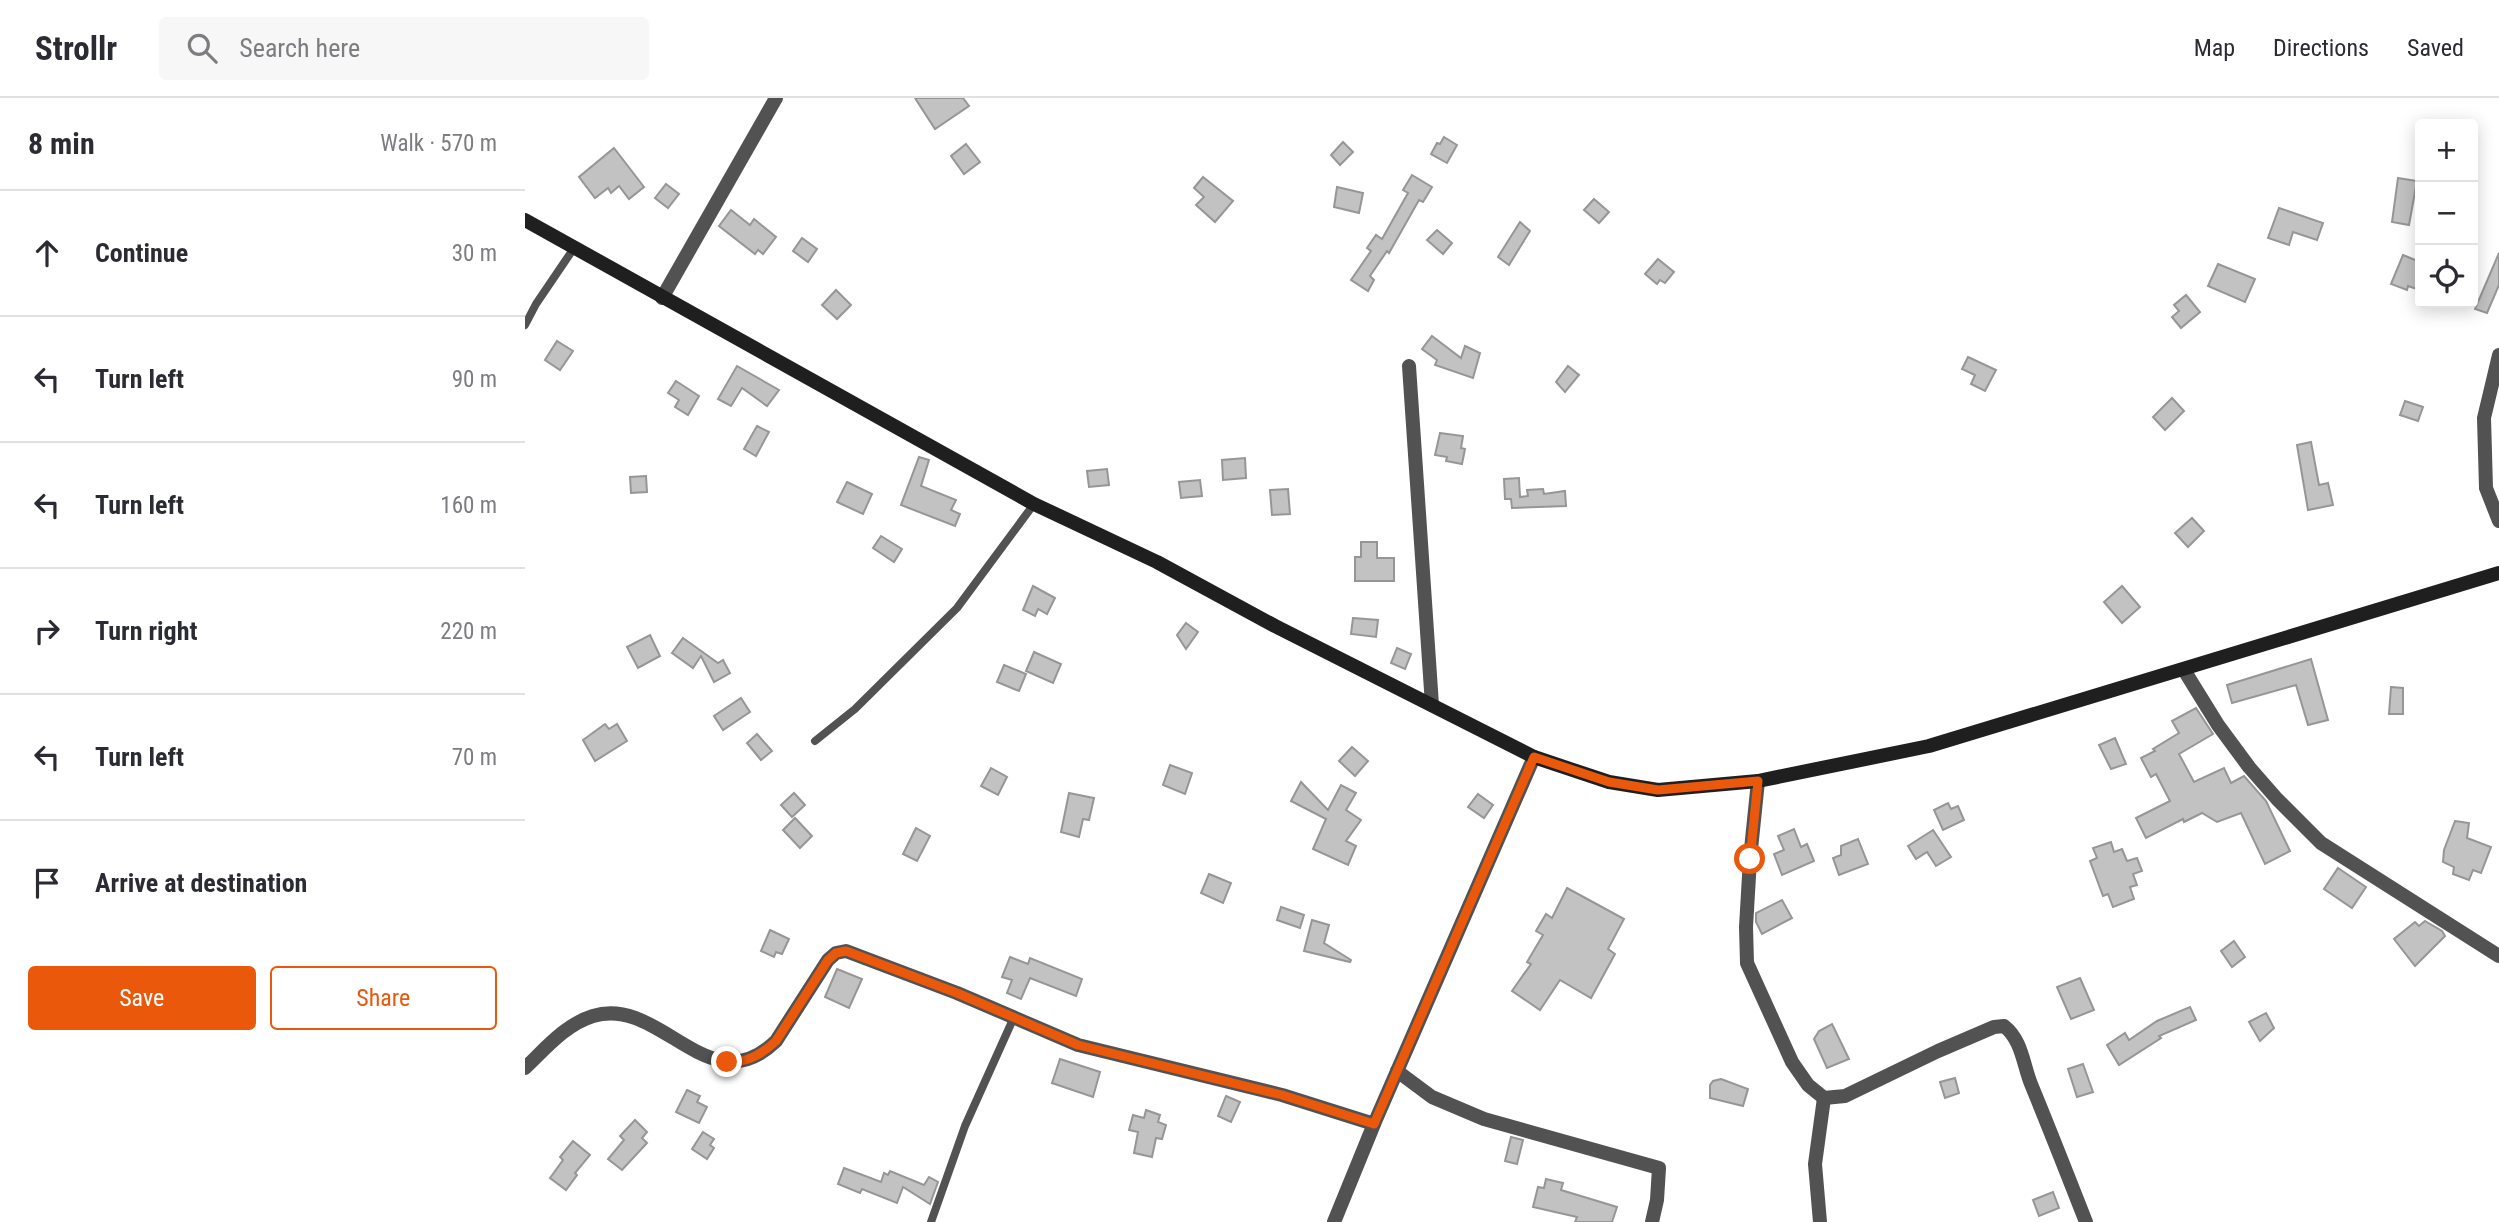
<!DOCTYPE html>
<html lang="en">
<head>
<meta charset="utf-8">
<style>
	:root { --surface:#fff; --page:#f7f7f7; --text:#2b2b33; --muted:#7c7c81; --line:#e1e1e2; --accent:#ea580c }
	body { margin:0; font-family:"Roboto Condensed",sans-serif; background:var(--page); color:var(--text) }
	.controls { position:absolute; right:21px; top:21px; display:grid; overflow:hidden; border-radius:7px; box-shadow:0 4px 18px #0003 }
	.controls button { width:63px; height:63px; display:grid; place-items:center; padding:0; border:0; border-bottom:2px solid var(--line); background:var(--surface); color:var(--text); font:35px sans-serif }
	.stop { position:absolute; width:21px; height:21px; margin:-16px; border:5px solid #ea580c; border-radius:50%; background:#fff }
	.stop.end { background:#ea580c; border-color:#fff; box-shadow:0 2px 7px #0008 }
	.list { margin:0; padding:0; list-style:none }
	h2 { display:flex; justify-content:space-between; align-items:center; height:91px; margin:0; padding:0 28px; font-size:30px }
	h2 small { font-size:23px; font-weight:400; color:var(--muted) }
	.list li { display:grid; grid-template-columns:46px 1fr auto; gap:21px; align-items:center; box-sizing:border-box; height:126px; padding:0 28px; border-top:2px solid var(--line) }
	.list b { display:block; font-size:26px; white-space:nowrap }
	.list em { font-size:23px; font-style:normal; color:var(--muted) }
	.actions { display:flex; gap:14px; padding:21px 28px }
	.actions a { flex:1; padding:16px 0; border:2px solid var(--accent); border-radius:7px; text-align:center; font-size:24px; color:var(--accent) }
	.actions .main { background:var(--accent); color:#fff }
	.icon { flex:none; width:38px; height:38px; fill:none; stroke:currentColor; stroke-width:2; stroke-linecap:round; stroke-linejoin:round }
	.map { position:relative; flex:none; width:1974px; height:1124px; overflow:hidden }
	header { display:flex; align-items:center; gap:42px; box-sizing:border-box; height:98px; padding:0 35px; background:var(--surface); border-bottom:2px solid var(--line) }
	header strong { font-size:33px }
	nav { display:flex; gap:38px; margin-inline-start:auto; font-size:24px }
	.search { width:490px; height:63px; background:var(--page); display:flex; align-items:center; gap:18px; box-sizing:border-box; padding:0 24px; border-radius:7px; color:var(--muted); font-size:26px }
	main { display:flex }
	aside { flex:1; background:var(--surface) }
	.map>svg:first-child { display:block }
	.building { fill:#c2c2c2; stroke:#969696; stroke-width:2 }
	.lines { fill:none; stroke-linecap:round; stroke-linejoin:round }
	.lane { stroke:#525252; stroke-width:8 }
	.street { stroke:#525252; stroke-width:14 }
	.secondary { stroke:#1f1f1f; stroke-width:14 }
	.route { stroke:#ea580c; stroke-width:9 }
</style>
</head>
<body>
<header>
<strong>Strollr</strong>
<div class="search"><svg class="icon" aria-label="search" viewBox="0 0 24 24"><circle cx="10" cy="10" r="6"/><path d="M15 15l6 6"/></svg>Search here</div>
<nav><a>Map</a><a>Directions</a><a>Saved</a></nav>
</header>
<main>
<aside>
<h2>8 min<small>Walk · 570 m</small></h2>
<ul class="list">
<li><svg class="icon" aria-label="ahead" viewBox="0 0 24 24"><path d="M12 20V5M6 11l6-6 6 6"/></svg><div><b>Continue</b></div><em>30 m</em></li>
<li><svg class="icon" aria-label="left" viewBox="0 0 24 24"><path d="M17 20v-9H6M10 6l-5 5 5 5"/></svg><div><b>Turn left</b></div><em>90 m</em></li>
<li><svg class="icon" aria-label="left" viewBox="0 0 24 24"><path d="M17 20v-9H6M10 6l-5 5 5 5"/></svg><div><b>Turn left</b></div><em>160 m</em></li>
<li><svg class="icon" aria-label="right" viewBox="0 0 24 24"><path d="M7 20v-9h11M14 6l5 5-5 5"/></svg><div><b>Turn right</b></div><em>220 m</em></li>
<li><svg class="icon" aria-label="left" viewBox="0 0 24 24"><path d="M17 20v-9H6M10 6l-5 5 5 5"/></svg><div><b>Turn left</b></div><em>70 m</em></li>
<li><svg class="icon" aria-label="arrive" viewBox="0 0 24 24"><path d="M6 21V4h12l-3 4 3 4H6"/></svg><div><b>Arrive at destination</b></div></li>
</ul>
<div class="actions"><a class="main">Save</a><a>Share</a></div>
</aside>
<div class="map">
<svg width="1974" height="1124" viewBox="0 0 1974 1124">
	<rect width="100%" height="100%" fill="#fff"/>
	<g class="building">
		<polygon points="390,0 438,0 444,8 410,31"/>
		<polygon points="919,39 932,47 922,65 906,56 912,45 915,46"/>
		<polygon points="818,44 828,54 815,67 806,57"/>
		<polygon points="441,46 455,64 439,76 426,58"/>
		<polygon points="89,50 119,89 104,101 94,88 86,95 83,90 70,100 54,79"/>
		<polygon points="887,77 907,89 898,104 894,102 864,155 862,153 845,178 849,182 843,193 826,182 846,153 842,150 851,137 857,141 883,95 878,92"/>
		<polygon points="678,79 708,103 690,124 671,107 679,99 669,90"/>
		<polygon points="1873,80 1892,83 1884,127 1867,124"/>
		<polygon points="141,86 154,96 143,110 130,100"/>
		<polygon points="812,89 838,95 834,115 809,109"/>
		<polygon points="1069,101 1084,114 1074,125 1059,112"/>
		<polygon points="1754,110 1798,125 1792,142 1768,134 1764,147 1743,140"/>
		<polygon points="206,112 225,127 229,121 251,139 238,156 233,152 230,156 194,128"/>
		<polygon points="995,124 1005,133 984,167 973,159"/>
		<polygon points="912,132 927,145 918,156 902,142"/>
		<polygon points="277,140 292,151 283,164 268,153"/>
		<polygon points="1974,155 1974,187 1962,215 1950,211"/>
		<polygon points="1878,157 1895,164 1895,192 1883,188 1882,192 1866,186"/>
		<polygon points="1133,161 1149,174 1140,185 1135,182 1132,186 1120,176"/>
		<polygon points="1693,166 1730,181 1720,204 1683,188"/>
		<polygon points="311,192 326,207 312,221 297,207"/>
		<polygon points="1661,197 1675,214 1656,230 1647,219 1654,213 1649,207"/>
		<polygon points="907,238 936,260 940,248 955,255 948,280 910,267 912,262 897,251"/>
		<polygon points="32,243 48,253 35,272 20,262"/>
		<polygon points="1443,259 1471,272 1460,293 1446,286 1450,277 1437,271"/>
		<polygon points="212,268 254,292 242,308 217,290 206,308 193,301"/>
		<polygon points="1043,268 1054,277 1040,294 1031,284"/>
		<polygon points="151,283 174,298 163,317 150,309 154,302 143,295"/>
		<polygon points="1647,300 1659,313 1640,332 1628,319"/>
		<polygon points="1880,303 1898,309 1893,323 1875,317"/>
		<polygon points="232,328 244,334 231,358 219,351"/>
		<polygon points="915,335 938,338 936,350 940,351 937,366 921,363 922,359 910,357"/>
		<polygon points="1786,344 1794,387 1803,385 1808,407 1783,412 1772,347"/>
		<polygon points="394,359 404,362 396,388 431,402 426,412 435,416 430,428 376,407"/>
		<polygon points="720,360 721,380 698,382 697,362"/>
		<polygon points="582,371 584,387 564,389 562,373"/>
		<polygon points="121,378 122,394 106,395 105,379"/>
		<polygon points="994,380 995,399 1003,398 1002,392 1018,391 1019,396 1040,393 1041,408 987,410 986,401 980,401 979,381"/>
		<polygon points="675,382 677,398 656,400 654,384"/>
		<polygon points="322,384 347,396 338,416 312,404"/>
		<polygon points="763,391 765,416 747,417 745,392"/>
		<polygon points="1667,420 1679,433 1663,449 1650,435"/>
		<polygon points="356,438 377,451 369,464 348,450"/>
		<polygon points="836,444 852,444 852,460 869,460 869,483 830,483 830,459 836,459"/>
		<polygon points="508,488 530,500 522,516 513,511 510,518 498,512"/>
		<polygon points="1597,488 1615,509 1597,525 1579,504"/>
		<polygon points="828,520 853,522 851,539 826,536"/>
		<polygon points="661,525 673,534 661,551 652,537"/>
		<polygon points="125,537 135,558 113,570 102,549"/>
		<polygon points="158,540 193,565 198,562 205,575 189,584 176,558 168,570 147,555"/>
		<polygon points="872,550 886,556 880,571 866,565"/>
		<polygon points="509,554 536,566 528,585 501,573"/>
		<polygon points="1786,561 1803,622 1783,627 1771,587 1707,605 1702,587"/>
		<polygon points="479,567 501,576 494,593 472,584"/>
		<polygon points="1866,589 1878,590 1878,616 1864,616"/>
		<polygon points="216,600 225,614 198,632 189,618"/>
		<polygon points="1671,610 1688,636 1654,656 1669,684 1699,670 1706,685 1719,678 1741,703 1765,753 1740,766 1716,715 1692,724 1677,715 1659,724 1658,721 1621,740 1611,720 1645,703 1631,676 1626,679 1616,660 1630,653 1628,651 1654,635 1647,623"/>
		<polygon points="80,626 84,631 92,626 102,643 70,663 58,642"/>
		<polygon points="232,636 247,653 236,662 222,645"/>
		<polygon points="1590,640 1601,666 1586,671 1574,647"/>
		<polygon points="827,649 843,663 830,678 814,663"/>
		<polygon points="645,667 667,675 660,696 638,687"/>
		<polygon points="466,670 482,679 473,697 456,688"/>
		<polygon points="776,684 803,712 816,687 831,695 821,712 836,722 821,743 831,748 823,767 788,751 801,721 766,703"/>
		<polygon points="269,695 280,707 267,719 256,707"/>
		<polygon points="544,695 569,700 564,722 558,721 554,739 536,734"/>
		<polygon points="953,696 968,707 959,720 943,709"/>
		<polygon points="1423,705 1426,711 1433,708 1439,722 1418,732 1409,712"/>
		<polygon points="270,720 287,738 275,750 258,732"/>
		<polygon points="1930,723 1944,725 1942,740 1966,749 1956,775 1948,772 1944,782 1928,776 1929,769 1918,764 1919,752"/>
		<polygon points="391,730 405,738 392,763 378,756"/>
		<polygon points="1269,731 1276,749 1282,746 1289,763 1257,777 1249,756 1259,752 1253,738"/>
		<polygon points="1408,732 1426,759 1411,768 1402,754 1391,761 1383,748"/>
		<polygon points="1333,741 1343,766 1314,777 1308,760 1316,757 1316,748"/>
		<polygon points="1586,744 1589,754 1597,751 1602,763 1612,760 1617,773 1608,776 1612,787 1605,789 1609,801 1588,809 1583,796 1578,798 1565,763 1572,760 1568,750"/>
		<polygon points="1813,770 1841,789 1827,810 1799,791"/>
		<polygon points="684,776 706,785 698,805 676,795"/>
		<polygon points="1042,790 1099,821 1083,851 1090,856 1066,900 1035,882 1015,912 987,893 1006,866 1002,864 1018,837 1011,833 1021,816 1027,820"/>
		<polygon points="1257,802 1267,820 1237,836 1231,824 1231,815"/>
		<polygon points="756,809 779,817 775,830 752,822"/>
		<polygon points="787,822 804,827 799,845 826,862 825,864 779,853"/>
		<polygon points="1900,823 1917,833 1920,838 1890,868 1869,841 1890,824 1894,828"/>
		<polygon points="245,832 264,841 257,856 251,854 249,859 236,853"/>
		<polygon points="1709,843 1720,859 1707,869 1696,853"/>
		<polygon points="485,859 503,866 505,860 557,881 551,898 505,880 496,901 482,895 487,882 477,879"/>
		<polygon points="312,871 337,881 324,910 300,899"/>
		<polygon points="1555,880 1569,912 1546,921 1532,889"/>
		<polygon points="1665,909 1671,922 1634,938 1636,940 1594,967 1582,947 1600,935 1604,942 1632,923"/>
		<polygon points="1741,915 1749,930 1735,943 1724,924"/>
		<polygon points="1307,926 1324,961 1302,970 1289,941 1294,933"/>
		<polygon points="535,961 575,974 568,999 527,985"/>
		<polygon points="1558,966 1568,994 1552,999 1543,971"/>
		<polygon points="1430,980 1434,995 1420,1000 1415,984"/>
		<polygon points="1196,981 1223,991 1218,1008 1185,1000 1185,987 1188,983"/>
		<polygon points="162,992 175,998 172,1004 182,1009 174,1025 151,1014"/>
		<polygon points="701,998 715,1004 706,1024 693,1018"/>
		<polygon points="621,1012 635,1017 633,1024 641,1027 637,1041 631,1040 627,1059 609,1055 613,1034 604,1032 608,1017 619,1020"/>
		<polygon points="110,1022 122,1034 117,1040 122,1045 97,1072 83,1061 99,1042 95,1038"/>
		<polygon points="178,1034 189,1041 185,1047 189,1050 182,1061 167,1051"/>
		<polygon points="986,1039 998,1042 992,1066 980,1063"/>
		<polygon points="48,1043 65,1057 50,1075 52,1077 41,1092 25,1080 38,1062 35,1059"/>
		<polygon points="319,1070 356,1084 359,1075 363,1077 365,1073 399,1087 404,1079 413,1084 405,1106 378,1089 372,1105 337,1091 335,1095 313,1086"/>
		<polygon points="1021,1081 1038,1085 1036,1092 1092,1109 1087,1124 1050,1124 1052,1119 1008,1109 1013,1089 1019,1090"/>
		<polygon points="1528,1094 1534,1110 1514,1118 1508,1102"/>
	</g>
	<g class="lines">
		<g class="lane">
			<polyline points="0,227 11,206 49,150"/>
			<polyline points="290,643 330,611 432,510 509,406"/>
			<polyline points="406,1124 440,1028 489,919"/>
		</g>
		<g class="street">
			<polyline points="137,200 251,0"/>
			<polyline points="1974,257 1959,320 1961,390 1974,423"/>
			<polyline points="884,268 907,607"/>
			<polyline points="1659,572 1693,627 1724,669 1752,701 1796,745 1974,858"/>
			<path d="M1233,683L1225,761L1221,829L1222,865L1267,964L1283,987L1299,1000L1320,998L1413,953L1469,929L1479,928C1497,942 1498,966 1506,986C1525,1032 1543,1078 1561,1124"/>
			<path d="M0,970C20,951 41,926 68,918C136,897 184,1008 251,943L303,862L311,855L321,853L432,895L553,947L757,997L849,1026"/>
			<polyline points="872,973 907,999 959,1021 1134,1070 1132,1102 1127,1124"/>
			<polyline points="809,1124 849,1026 1009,659"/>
			<polyline points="1295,1124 1290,1066 1299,1000"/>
		</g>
		<polyline class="secondary" points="0,122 509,406 632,464 750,528 1009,659 1084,684 1133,692 1233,683 1404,648 1974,475"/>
	</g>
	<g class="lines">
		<path class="route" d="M202,964C222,965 237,956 251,943L303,862L311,855L321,853L432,895L553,947L757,997L849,1026L1009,659L1084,684L1133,692L1233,683L1225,761"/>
	</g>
</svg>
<div class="controls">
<button>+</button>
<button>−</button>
<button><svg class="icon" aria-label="locate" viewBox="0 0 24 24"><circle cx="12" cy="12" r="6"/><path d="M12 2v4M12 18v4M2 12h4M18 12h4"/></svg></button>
</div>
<div class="stop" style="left:1225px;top:761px"></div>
<div class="stop end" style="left:202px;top:964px"></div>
</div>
</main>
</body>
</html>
